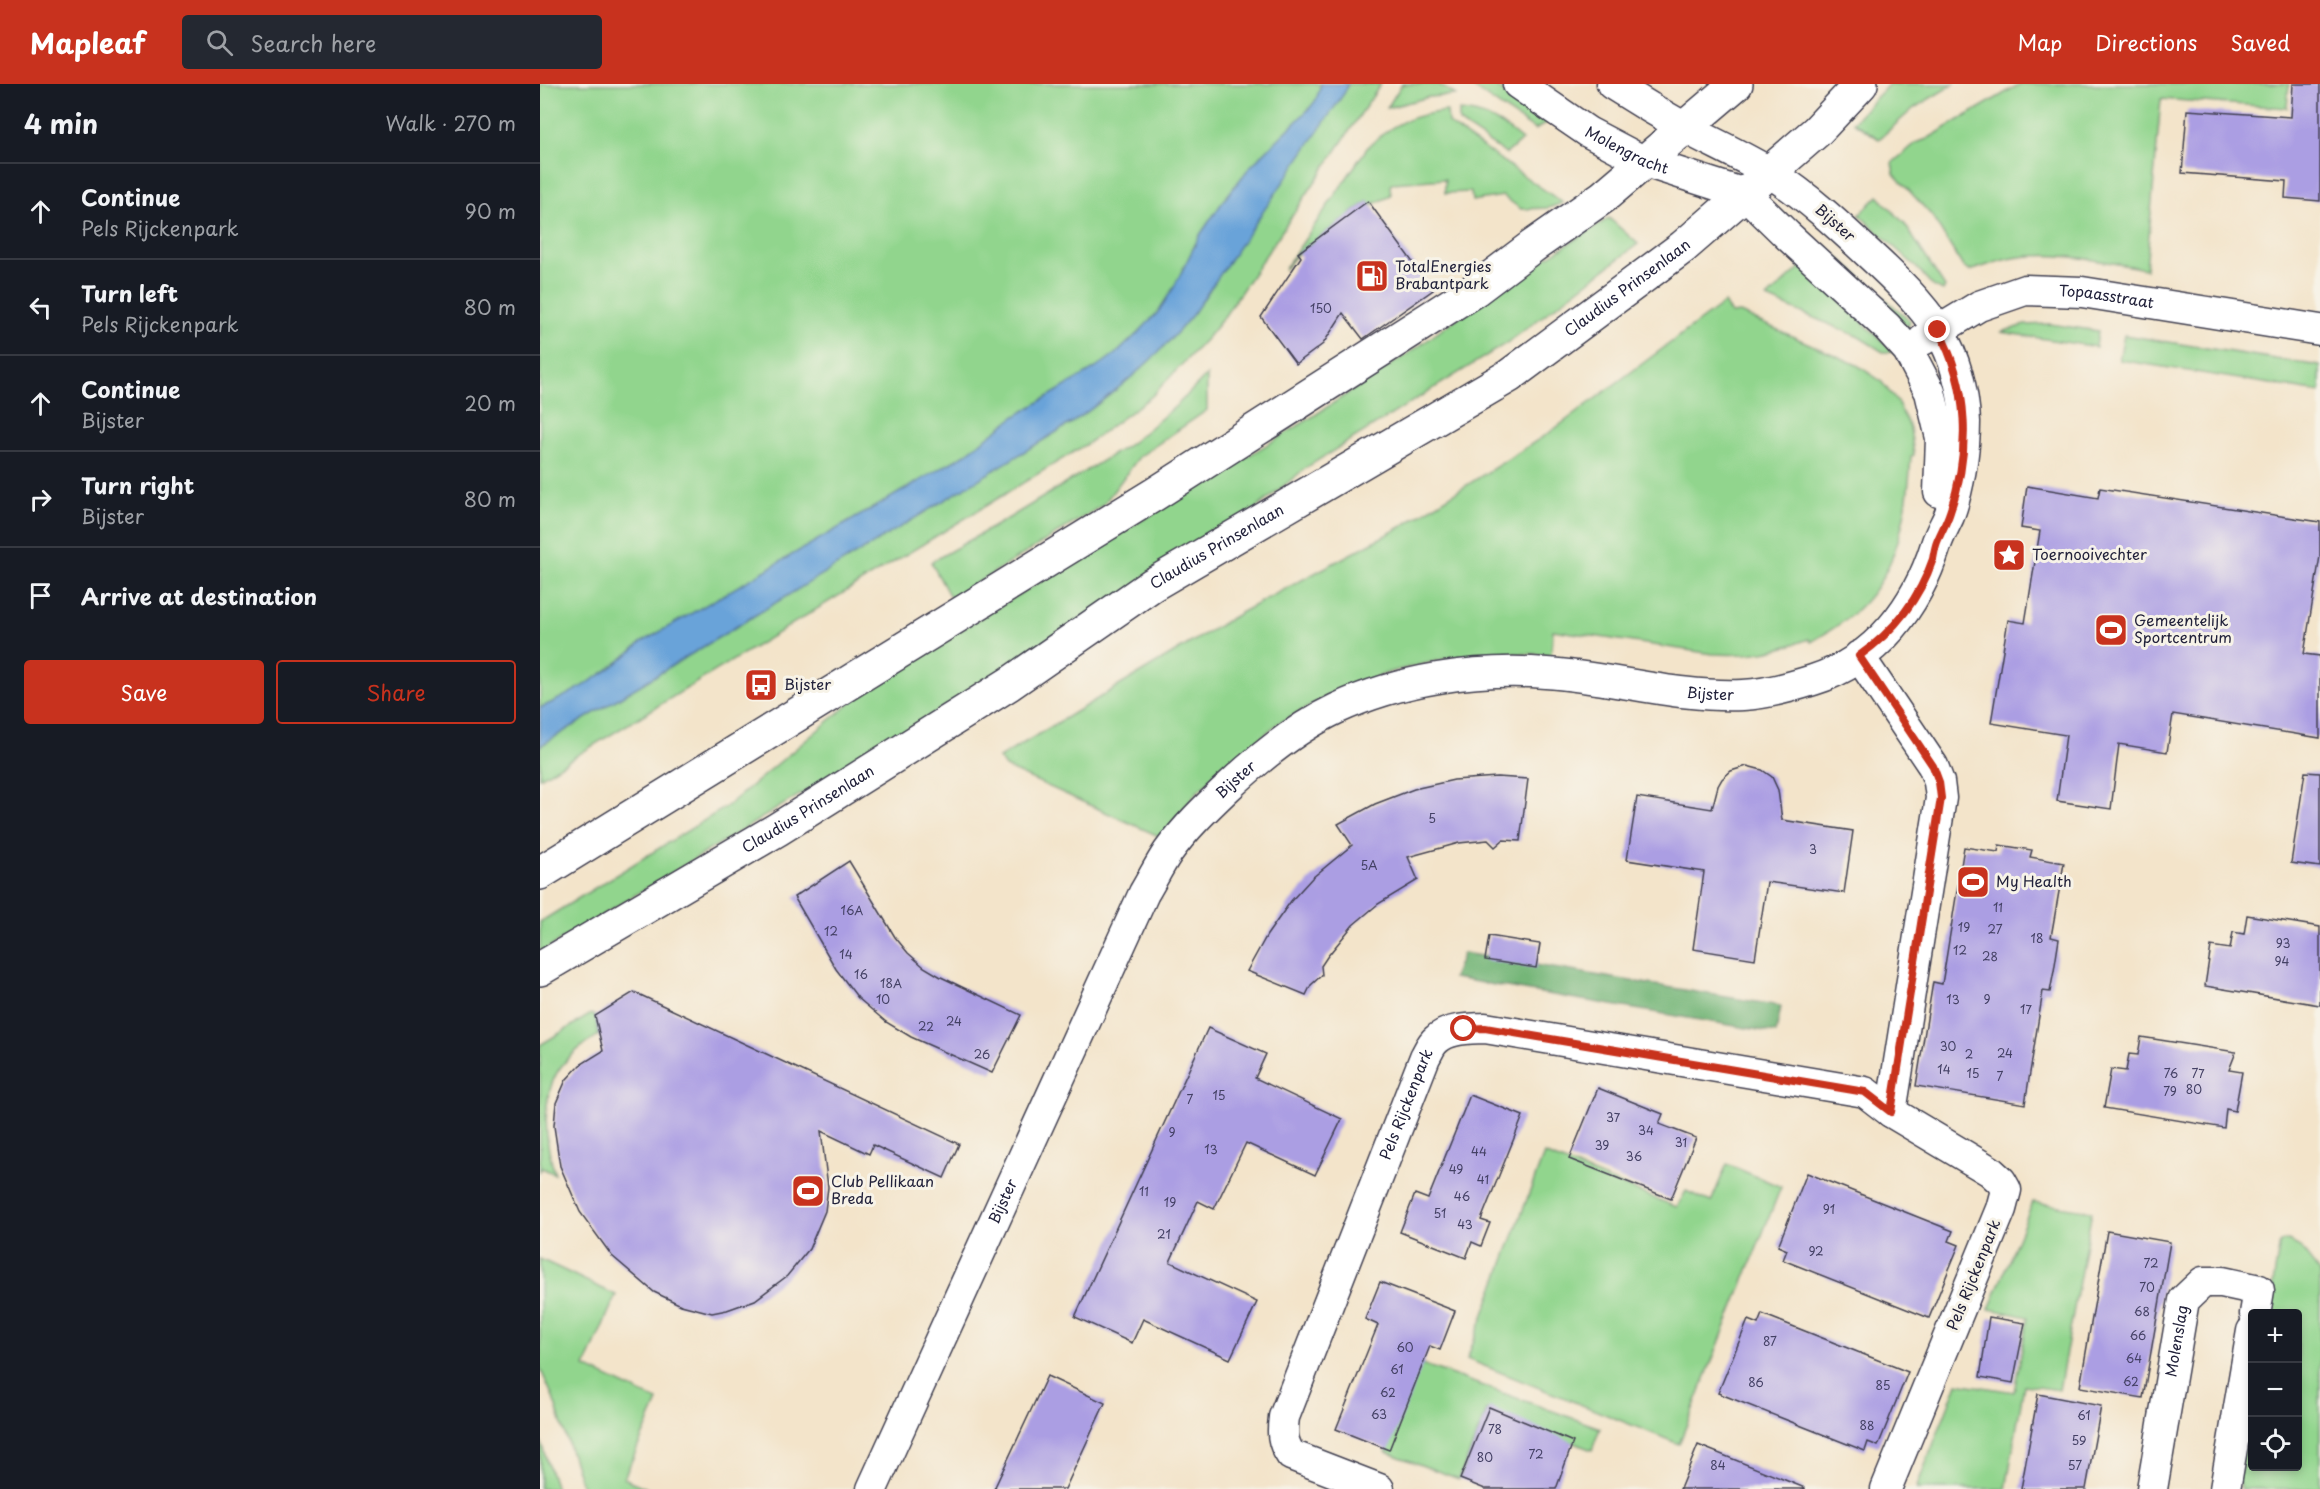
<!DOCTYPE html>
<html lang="en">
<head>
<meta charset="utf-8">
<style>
	:root { --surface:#171b24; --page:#242831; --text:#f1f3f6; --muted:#9ea1a6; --line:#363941; --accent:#c8321e }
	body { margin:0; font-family:"Playpen Sans",sans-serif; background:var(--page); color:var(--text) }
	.controls { position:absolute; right:18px; bottom:18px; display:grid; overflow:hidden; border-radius:6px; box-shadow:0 3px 9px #0003 }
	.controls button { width:54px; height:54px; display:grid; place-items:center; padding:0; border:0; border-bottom:2px solid var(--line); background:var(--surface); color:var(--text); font:30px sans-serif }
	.stop { position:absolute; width:18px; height:18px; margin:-14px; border:4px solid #c8321e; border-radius:50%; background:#fff }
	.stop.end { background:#c8321e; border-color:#fff; box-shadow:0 2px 6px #0008 }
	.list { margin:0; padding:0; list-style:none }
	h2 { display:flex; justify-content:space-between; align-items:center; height:78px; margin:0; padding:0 24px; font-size:26px }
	h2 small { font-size:20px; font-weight:400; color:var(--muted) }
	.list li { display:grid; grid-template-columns:39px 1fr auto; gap:18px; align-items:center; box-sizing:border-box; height:96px; padding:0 24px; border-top:2px solid var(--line) }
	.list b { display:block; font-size:22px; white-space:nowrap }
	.list p { margin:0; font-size:20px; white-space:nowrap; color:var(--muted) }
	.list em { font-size:20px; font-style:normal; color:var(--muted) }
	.actions { display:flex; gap:12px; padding:18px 24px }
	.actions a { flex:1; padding:14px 0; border:2px solid var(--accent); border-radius:6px; text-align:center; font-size:21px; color:var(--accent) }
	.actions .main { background:var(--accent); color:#fff }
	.icon { flex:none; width:33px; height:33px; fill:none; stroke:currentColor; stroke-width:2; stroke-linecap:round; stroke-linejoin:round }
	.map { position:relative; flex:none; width:1780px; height:1405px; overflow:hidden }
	header { display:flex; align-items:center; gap:36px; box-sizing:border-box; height:84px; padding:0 30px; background:var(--accent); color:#fff }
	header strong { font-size:28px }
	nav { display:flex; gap:33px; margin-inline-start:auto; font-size:21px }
	.search { width:420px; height:54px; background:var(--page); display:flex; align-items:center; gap:15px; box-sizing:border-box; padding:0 21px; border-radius:6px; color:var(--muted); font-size:22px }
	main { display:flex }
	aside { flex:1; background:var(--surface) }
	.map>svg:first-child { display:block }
	.green { fill:#91d58d; stroke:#5a7c64; stroke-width:1.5 }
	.forest { fill:#74b678; stroke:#4b6c5a; stroke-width:1.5 }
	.water { fill:#69a3d9; stroke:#46628a; stroke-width:1.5 }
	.building { fill:#ab9ee3 }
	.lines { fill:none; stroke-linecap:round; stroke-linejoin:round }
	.street-casing { stroke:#413f50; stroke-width:33 }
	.secondary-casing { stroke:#413f50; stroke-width:36 }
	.street { stroke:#fff; stroke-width:30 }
	.secondary { stroke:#fff; stroke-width:33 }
	.route { stroke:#c8321e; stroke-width:8 }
	.labels { text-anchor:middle; stroke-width:6; stroke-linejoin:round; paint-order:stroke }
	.number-label { font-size:12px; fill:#444165 }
	.street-label { font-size:15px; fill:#22223b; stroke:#f7f3e8 }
	.poi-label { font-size:15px; fill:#22223b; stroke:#f7f3e8; text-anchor:start }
</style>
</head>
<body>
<header>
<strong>Mapleaf</strong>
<div class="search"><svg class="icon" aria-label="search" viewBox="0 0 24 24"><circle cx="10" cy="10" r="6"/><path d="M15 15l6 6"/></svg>Search here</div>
<nav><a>Map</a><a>Directions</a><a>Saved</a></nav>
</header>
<main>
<aside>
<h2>4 min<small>Walk · 270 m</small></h2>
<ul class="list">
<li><svg class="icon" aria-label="ahead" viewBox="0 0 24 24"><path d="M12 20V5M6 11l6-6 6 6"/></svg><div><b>Continue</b><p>Pels Rijckenpark</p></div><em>90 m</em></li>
<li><svg class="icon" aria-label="left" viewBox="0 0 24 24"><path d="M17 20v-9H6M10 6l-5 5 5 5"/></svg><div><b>Turn left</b><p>Pels Rijckenpark</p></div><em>80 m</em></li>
<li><svg class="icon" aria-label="ahead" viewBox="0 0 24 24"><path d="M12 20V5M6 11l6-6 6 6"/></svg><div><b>Continue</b><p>Bijster</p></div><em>20 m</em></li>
<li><svg class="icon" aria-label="right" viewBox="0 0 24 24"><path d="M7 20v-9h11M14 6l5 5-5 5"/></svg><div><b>Turn right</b><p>Bijster</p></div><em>80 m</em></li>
<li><svg class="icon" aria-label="arrive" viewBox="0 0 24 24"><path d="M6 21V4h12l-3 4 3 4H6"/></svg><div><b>Arrive at destination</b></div></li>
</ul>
<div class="actions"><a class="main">Save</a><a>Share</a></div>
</aside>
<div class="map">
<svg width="1780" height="1405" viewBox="0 0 1780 1405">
	<rect width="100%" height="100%" fill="#f7f3e8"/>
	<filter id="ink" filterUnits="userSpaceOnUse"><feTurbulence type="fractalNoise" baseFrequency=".0167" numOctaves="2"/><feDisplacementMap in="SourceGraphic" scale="12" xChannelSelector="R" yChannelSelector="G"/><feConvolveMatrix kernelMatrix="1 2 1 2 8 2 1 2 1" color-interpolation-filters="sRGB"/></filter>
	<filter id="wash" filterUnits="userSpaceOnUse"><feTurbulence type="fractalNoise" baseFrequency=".008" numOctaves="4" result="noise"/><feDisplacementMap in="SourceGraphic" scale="24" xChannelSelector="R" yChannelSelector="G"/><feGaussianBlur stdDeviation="1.35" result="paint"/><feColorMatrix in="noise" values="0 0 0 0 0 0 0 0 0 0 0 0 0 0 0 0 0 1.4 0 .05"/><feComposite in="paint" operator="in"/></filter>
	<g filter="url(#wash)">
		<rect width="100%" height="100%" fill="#f3e4ca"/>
		<g class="green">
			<path d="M0,0H781L776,17L769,25L710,83L684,116L660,151L634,203L618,228L599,248L579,267L556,284L474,333L424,371L102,558C71,587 38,607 0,624Z"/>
			<path d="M808,0H841L684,233L667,254L612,312L547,360L0,694V662L533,338C578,306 618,273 653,230L804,8Z"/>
			<polygon points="862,0 898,0 916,11 889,13 847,24"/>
			<polygon points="928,0 952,0 1008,38 995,46"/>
			<polygon points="1349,0 1414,0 1374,24 1339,55 1313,38"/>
			<path d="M1480,0H1749L1747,24L1621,15L1606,185C1560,177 1511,165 1464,176C1452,179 1441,184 1429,187L1423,183L1392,132L1354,90L1352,79L1376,59L1387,55Z"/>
			<path d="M907,27L908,39L1023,119L1008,124L981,125L963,112L932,117L931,108L905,109V95L852,99L850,102L851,112L831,121L828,117L758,169L744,186L827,64C852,39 872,31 907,27Z"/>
			<path d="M919,27C944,28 963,40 982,56L966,70L919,38Z"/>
			<polygon points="1338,112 1364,139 1405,203 1403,207 1393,202 1374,181 1319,131"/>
			<polygon points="1069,134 1098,160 970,257 767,383 675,458 0,869 0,838 186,723 339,595 769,335 875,265 957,205"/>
			<polygon points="1285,161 1370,237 1368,243 1278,167"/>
			<polygon points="1264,180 1353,268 1343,268 1319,253 1227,214"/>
			<path d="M1184,219L1191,230L1200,229L1317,281L1341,297L1357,318L1370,344L1374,371L1371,372C1368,426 1359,487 1317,526C1303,539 1287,549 1271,558L1269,555C1233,568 1212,572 1173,570L1013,546L1011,571L965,569L913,573L850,588L791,611L737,640L695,675L656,709L623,754L465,683L459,674L700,529L861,443L1009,349Z"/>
			<polygon points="1510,240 1558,247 1556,263 1461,248 1485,241"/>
			<polygon points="1584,251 1780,282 1780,308 1579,276"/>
			<polygon points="667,291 667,326 599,373 563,421 411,515 391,478 469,434 590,360 637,321"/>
			<path d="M51,930L55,932L59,951C44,960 30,970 20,984C0,1013 5,1059 15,1090L2,1084L0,1087V961Z"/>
			<polygon points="1004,1070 1137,1123 1146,1107 1171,1118 1187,1080 1241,1103 1139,1360 927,1275"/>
			<polygon points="1493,1118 1552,1127 1519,1306 1484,1301 1466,1405 1376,1405 1417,1299 1474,1308 1488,1233 1449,1225"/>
			<polygon points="1749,1157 1760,1163 1780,1189 1780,1405 1701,1405 1698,1395 1712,1315 1712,1382 1758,1382 1758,1230 1728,1229 1740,1158"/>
			<polygon points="0,1175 76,1211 45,1283 118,1317 84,1394 108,1405 43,1405 12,1311 0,1284"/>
			<polygon points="882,1280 1060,1344 1052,1366 947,1326 919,1395 846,1368"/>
			<polygon points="0,1355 16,1405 0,1405"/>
		</g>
		<polygon class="forest" points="923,869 1241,922 1236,949 913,894"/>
		<path class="water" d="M781,0H808L805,8L653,230C617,274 580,305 533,338L0,662V624C38,607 71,587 102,558L424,371L474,333L556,284L579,267L599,248L618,228L634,203L660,151L684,116L710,83L769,25L776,16Z"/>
		<g id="blocks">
			<g class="building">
				<polygon points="1753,0 1780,0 1780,117 1745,114 1746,97 1642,89 1647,26 1751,33"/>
				<polygon points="828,117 893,206 823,255 803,229 783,260 756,280 721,233 761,173 758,169"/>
				<polygon points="1487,402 1558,414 1560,404 1780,438 1780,472 1764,570 1780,572 1780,654 1633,630 1627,668 1579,660 1571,725 1517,717 1526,651 1451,639 1468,536 1485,539 1500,447 1481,444"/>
				<polygon points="1207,682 1222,686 1232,693 1238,706 1242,736 1313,747 1304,809 1227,798 1215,875 1153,865 1164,788 1087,776 1097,713 1172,725 1178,702 1182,695 1191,687"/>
				<polygon points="1765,688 1780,689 1780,783 1751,779"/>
				<polygon points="957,693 988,695 980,757 963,756 955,763 948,756 919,759 868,773 878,796 838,820 813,841 787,873 781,882 782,891 771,901 766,911 707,887 727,851 751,817 772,794 812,761 798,740 835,720 874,705 914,696"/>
				<polygon points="1459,761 1492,766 1490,773 1524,779 1511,853 1519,855 1514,887 1510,908 1503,907 1485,1020 1376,1002 1393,898 1402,900 1424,763 1458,768"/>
				<polygon points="309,777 355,853 368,869 384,883 401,893 481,931 452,989 371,953 346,938 318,914 296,885 254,813"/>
				<polygon points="1707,831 1780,843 1780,921 1665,902 1671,862 1690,865 1693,848 1704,850"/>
				<polygon points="949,852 1000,860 996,884 945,876"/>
				<polygon points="94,908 419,1060 404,1094 333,1061 329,1070 281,1047 288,1103 285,1127 269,1165 247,1192 215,1216 187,1226 172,1229 141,1221 114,1208 72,1172 40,1128 20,1082 14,1042 16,1019 26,996 40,981 63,967 55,932"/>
				<polygon points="668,944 726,970 715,994 802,1035 775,1091 706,1059 674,1125 658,1117 630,1178 717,1218 690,1275 603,1235 592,1259 535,1233"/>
				<polygon points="1601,953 1696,968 1689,986 1702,988 1695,1027 1686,1025 1684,1044 1564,1024 1571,985 1586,987 1589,970 1598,971"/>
				<polygon points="1058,1004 1123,1030 1119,1040 1156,1054 1131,1115 1029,1075"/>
				<polygon points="930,1011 983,1032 941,1136 950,1139 941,1162 932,1158 926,1174 860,1148 875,1110 888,1115"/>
				<polygon points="1267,1089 1413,1147 1409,1157 1419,1161 1389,1234 1243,1176 1247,1166 1238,1162"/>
				<polygon points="1567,1147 1630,1158 1603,1314 1540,1303"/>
				<polygon points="840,1198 915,1227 900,1266 890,1262 849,1366 796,1345 838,1241 825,1235"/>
				<polygon points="1222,1230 1368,1288 1338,1362 1328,1358 1325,1367 1178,1309 1208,1236 1218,1240"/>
				<polygon points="1449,1233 1485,1239 1473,1299 1440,1293"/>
				<polygon points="507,1292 565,1319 525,1405 454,1405"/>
				<polygon points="1498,1310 1561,1322 1546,1405 1481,1405"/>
				<polygon points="949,1323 1033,1358 1016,1405 945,1405 920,1395"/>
				<polygon points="1158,1361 1265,1404 1265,1405 1140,1405"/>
			</g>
		</g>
	</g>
	<g filter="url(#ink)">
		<use href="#blocks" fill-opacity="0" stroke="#413f50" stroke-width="1.5"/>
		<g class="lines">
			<g class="street-casing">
				<g id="street">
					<path id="s1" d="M978,0L1048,48L1105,78L1205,110L1247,151L1347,243L1368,266L1390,308L1401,354L1399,408"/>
					<path id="s2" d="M1383,256L1439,222L1485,206L1542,208L1780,246"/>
					<polyline points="1319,572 1393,682 1399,698 1401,714 1351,1028"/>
					<path id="s3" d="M332,1405L604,809C612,796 619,781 628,768C645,744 666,724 687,704C719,674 756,644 796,625C860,595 936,584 1006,589C1071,593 1137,614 1203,611C1227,610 1251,603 1273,596C1337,576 1377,522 1396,461C1399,451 1405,441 1409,432C1419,404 1425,368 1425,338C1424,308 1415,273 1399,247C1380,218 1355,194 1330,171C1298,141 1268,113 1232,90C1205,73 1175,60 1147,45C1122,31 1097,16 1072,0"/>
					<path id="s4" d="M839,1405L751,1371C742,1358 742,1349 744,1333L885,973C888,968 891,960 896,956C908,944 929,945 945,944L1325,1008L1351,1028L1450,1087L1461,1097L1466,1106L1461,1125L1346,1405"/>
					<path id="s5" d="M1612,1405L1644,1216L1663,1198H1682L1719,1206L1715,1230"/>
					<polyline points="1685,1405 1712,1247"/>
				</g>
			</g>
			<g class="secondary-casing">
				<g id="secondary">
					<polyline points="0,789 615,410 936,205 993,162 1063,113 1196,0"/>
					<path id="s6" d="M0,885L238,745L469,600L612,501L969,292L1143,163L1277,47L1321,0"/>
				</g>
			</g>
			<use href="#street" class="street"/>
			<use href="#secondary" class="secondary"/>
		</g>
	</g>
	<g class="lines" filter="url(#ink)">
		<path class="route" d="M924,945L945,944L1325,1008L1351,1028L1401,714L1399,698L1393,682L1319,572C1353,548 1379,516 1393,475C1394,470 1395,463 1397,458C1401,448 1407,438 1410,428C1431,367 1429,302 1398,246"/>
	</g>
	<defs>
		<g id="fuel-square" transform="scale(1.725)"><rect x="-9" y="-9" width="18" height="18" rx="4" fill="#c8321e" stroke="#f7f3e8"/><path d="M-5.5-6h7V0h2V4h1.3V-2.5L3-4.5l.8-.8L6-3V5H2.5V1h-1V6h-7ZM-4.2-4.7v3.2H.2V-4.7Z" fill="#fff"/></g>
		<g id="sight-square" transform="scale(1.725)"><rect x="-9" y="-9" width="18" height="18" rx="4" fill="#c8321e" stroke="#f7f3e8"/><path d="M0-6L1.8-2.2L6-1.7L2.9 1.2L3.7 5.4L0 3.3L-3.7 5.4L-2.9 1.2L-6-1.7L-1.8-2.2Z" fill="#fff"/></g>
		<g id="stadium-square" transform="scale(1.725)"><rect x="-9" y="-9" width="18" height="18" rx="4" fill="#c8321e" stroke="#f7f3e8"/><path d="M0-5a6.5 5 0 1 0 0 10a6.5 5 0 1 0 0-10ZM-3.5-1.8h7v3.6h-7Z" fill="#fff"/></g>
		<g id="bus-square" transform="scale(1.725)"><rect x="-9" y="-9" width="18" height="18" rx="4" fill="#c8321e" stroke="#f7f3e8"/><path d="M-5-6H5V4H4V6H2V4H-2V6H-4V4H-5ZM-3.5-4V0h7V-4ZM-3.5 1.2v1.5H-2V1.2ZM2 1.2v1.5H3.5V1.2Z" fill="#fff"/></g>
	</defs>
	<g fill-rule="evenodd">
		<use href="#fuel-square" x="832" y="192"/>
		<use href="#sight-square" x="1469" y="471"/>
		<use href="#stadium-square" x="1571" y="546"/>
		<use href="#bus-square" x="221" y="601"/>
		<use href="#stadium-square" x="1433" y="798"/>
		<use href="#stadium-square" x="268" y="1107"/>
	</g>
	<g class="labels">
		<g class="number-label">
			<text x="781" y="229">150</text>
			<text x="892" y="739">5</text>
			<text x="1273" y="770">3</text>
			<text x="829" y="786">5A</text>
			<text x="1458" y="828">11</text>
			<text x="312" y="831">16A</text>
			<text x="1424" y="848">19</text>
			<text x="1455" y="850">27</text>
			<text x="291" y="852">12</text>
			<text x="1497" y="859">18</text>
			<text x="1743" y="864">93</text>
			<text x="1420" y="871">12</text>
			<text x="306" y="875">14</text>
			<text x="1450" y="877">28</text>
			<text x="1742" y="882">94</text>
			<text x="321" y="895">16</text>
			<text x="351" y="904">18A</text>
			<text x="343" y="920">10</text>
			<text x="1413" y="920">13</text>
			<text x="1447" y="920">9</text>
			<text x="1486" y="930">17</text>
			<text x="414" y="942">24</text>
			<text x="386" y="947">22</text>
			<text x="1408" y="967">30</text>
			<text x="1465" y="974">24</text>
			<text x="442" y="975">26</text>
			<text x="1429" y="975">2</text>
			<text x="1404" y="990">14</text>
			<text x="1433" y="994">15</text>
			<text x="1631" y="994">76</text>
			<text x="1658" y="994">77</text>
			<text x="1460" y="997">7</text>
			<text x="1654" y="1010">80</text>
			<text x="1630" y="1012">79</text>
			<text x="679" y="1016">15</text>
			<text x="650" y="1020">7</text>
			<text x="1073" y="1038">37</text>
			<text x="1106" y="1051">34</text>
			<text x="632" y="1053">9</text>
			<text x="1141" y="1063">31</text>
			<text x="1062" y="1066">39</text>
			<text x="671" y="1070">13</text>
			<text x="939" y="1072">44</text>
			<text x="1094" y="1077">36</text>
			<text x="916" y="1090">49</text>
			<text x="943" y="1100">41</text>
			<text x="604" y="1112">11</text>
			<text x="922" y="1117">46</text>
			<text x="630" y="1123">19</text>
			<text x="1289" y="1130">91</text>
			<text x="900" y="1134">51</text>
			<text x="925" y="1145">43</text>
			<text x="624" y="1155">21</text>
			<text x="1276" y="1172">92</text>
			<text x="1611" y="1184">72</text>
			<text x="1607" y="1208">70</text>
			<text x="1602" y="1232">68</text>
			<text x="1598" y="1256">66</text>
			<text x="1230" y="1262">87</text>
			<text x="865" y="1268">60</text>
			<text x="1594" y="1279">64</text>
			<text x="857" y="1290">61</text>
			<text x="1591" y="1302">62</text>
			<text x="1216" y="1303">86</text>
			<text x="1343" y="1306">85</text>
			<text x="848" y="1313">62</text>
			<text x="839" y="1335">63</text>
			<text x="1544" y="1336">61</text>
			<text x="1327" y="1346">88</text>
			<text x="955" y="1350">78</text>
			<text x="1539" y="1361">59</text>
			<text x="996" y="1375">72</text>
			<text x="945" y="1378">80</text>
			<text x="1178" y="1386">84</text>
			<text x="1535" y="1386">57</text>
		</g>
		<g class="street-label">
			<text dy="5" stroke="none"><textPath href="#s1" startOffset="128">Molengracht</textPath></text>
			<text transform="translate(1295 139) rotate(42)" y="5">Bijster</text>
			<text dy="5" stroke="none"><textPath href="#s6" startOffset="1284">Claudius Prinsenlaan</textPath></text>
			<text dy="5" stroke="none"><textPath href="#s2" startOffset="196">Topaasstraat</textPath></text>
			<text dy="5" stroke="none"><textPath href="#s6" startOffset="798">Claudius Prinsenlaan</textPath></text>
			<text dy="5" stroke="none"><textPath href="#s3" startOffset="1306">Bijster</textPath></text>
			<text dy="5" stroke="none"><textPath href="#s3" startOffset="802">Bijster</textPath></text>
			<text dy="5" stroke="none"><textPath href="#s6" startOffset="312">Claudius Prinsenlaan</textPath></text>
			<text dy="5" stroke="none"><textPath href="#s4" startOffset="470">Pels Rijckenpark</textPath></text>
			<text dy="5" stroke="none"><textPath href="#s3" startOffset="316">Bijster</textPath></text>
			<text transform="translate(1434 1191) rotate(-68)" y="5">Pels Rijckenpark</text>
			<text dy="5" stroke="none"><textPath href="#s5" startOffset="150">Molenslag</textPath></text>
		</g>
		<g class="poi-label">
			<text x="855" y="188">TotalEnergies<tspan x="855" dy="17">Brabantpark</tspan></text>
			<text x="1492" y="476">Toernooivechter</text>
			<text x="1594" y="542">Gemeentelijk<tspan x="1594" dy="17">Sportcentrum</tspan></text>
			<text x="244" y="606">Bijster</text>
			<text x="1456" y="803">My Health</text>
			<text x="291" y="1103">Club Pellikaan<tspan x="291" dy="17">Breda</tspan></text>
		</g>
	</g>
</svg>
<div class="controls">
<button>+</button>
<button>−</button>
<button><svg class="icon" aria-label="locate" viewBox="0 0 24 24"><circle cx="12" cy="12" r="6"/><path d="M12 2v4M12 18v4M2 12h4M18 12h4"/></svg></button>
</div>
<div class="stop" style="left:924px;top:945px"></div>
<div class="stop end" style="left:1398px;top:246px"></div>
</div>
</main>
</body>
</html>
